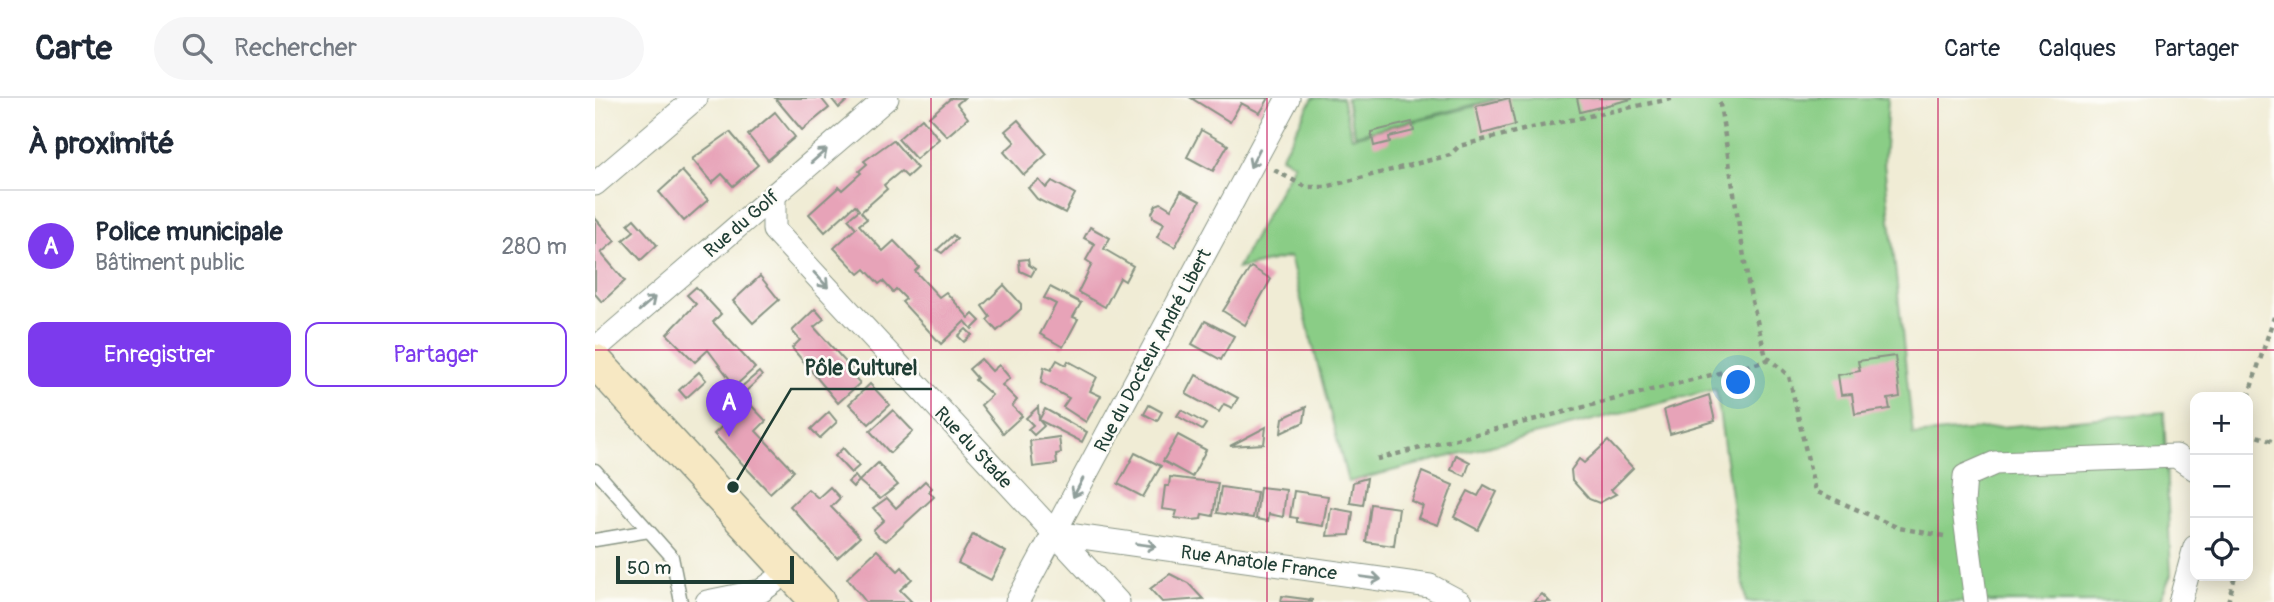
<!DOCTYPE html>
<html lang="fr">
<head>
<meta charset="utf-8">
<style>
	:root { --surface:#fff; --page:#f6f6f7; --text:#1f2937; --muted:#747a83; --line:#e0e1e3; --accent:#7c3aed }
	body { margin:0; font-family:Pangolin,sans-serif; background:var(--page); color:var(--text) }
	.controls { position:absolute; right:21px; bottom:21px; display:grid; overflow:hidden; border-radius:14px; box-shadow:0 4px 18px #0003 }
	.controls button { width:63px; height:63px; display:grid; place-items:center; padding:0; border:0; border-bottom:2px solid var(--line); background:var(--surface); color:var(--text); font:35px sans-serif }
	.scale { position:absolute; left:21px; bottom:18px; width:178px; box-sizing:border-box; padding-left:7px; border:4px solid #1f3d34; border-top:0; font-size:19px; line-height:24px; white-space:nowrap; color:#1f3d34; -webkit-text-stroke:5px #fdfcf7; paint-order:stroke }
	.you { position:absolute; left:1144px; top:285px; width:24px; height:24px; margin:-18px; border:5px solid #fff; border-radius:50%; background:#1a73e8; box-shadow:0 0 0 10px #1a73e833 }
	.badge { display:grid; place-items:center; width:46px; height:46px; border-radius:50%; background:var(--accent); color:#fff; font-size:23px; font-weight:700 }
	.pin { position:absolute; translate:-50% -58px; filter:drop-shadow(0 2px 4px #0008) }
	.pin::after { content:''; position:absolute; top:37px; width:24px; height:21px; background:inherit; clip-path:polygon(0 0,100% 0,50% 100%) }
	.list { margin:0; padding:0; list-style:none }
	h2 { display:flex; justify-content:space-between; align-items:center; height:91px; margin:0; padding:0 28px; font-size:30px }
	h2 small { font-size:23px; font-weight:400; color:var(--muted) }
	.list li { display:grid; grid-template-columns:46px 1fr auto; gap:21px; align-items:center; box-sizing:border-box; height:112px; padding:0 28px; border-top:2px solid var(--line) }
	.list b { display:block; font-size:26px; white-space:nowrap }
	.list p { margin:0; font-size:23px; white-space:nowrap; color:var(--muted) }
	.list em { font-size:23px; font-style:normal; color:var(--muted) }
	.actions { display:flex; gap:14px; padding:21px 28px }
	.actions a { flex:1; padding:16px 0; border:2px solid var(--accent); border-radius:14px; text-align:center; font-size:24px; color:var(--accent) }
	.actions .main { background:var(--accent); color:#fff }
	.icon { flex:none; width:38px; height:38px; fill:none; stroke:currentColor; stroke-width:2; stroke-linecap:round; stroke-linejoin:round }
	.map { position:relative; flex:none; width:1679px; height:504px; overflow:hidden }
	header { display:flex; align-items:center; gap:42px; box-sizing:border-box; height:98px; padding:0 35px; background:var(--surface); border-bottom:2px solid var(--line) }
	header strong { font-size:33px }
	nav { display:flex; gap:38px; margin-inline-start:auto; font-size:24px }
	.search { width:490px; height:63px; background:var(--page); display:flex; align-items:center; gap:18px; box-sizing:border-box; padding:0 24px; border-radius:38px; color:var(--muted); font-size:26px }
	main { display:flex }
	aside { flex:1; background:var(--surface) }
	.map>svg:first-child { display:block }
	.green { fill:#8acd86; stroke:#54855d; stroke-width:2 }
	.building { fill:#e7a3b8 }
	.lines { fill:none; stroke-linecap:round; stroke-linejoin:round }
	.lane-casing { stroke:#889484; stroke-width:15 }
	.street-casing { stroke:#889484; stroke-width:25 }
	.secondary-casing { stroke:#889484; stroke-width:36 }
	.path { stroke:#889484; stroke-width:4.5; stroke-dasharray:5 5; stroke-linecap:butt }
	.lane { stroke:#fff; stroke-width:12 }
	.street { stroke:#fff; stroke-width:23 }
	.secondary { stroke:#f7e8c3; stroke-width:33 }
	.oneway { stroke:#8f9e9a }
	.grid { fill:none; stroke:#c2185b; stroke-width:2; stroke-opacity:0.55 }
	.labels { text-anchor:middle; stroke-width:5; stroke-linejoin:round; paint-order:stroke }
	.street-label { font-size:19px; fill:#1f3d34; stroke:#fdfcf7 }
	.leader { fill:none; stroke:#1f3d34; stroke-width:2.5 }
	.callout-dot { fill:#1f3d34; stroke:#fdfcf7; stroke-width:2.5 }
	.callout-label { font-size:21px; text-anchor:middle; font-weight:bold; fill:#1f3d34; stroke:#fdfcf7; stroke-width:5; stroke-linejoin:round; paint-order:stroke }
</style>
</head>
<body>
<header>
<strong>Carte</strong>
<div class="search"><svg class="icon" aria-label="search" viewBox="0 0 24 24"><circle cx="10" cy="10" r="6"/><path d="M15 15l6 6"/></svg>Rechercher</div>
<nav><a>Carte</a><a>Calques</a><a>Partager</a></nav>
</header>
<main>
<aside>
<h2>À proximité<small></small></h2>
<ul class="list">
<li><span class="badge">A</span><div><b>Police municipale</b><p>Bâtiment public</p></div><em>280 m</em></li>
</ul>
<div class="actions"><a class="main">Enregistrer</a><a>Partager</a></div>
</aside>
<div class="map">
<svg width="1679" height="504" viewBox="0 0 1679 504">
	<rect width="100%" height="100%" fill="#fdfcf7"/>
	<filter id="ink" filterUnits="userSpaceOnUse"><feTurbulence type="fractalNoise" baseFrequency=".0143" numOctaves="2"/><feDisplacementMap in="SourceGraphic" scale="14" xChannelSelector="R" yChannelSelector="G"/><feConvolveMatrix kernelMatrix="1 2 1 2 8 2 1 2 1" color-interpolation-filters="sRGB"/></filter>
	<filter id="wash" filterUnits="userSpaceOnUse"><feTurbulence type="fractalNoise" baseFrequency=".00686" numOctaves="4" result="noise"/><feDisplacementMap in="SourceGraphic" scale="28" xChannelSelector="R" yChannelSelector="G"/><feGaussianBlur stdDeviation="1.57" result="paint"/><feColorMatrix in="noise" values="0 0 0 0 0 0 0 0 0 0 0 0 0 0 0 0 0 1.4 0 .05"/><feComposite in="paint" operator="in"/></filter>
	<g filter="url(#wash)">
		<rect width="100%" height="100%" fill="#f0ecd5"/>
		<g class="green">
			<polygon points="718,0 747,0 757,39 913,0 1293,0 1289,65 1318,337 1569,314 1576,477 1564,504 1151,504 1121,291 753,384 695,159 642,171 699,66 686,59"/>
			<polygon points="751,0 905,0 760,37"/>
		</g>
		<g id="blocks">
			<g class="building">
				<polygon points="180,0 226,0 234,10 207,32"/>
				<polygon points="236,0 255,0 244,10"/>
				<polygon points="356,0 369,0 362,6 373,20 352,38 334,19"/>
				<polygon points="596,0 674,0 665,15 646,5 635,24"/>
				<polygon points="914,0 920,27 887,36 881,8"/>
				<polygon points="982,0 1037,0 1037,1 985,14"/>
				<polygon points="180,14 200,39 173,62 153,37"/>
				<polygon points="327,20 344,41 321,61 303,41"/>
				<polygon points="423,22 452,56 429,77 409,54 420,44 410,33"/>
				<polygon points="817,24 819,33 794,39 795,44 779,48 776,34"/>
				<polygon points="606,32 633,47 618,73 592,59"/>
				<polygon points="135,34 163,67 138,88 127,76 117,85 97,61"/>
				<polygon points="298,42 322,70 312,79 306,73 289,87 292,91 266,114 272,121 264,127 288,153 299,143 324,169 320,173 344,199 351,194 374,220 378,216 385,223 377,231 370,223 346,246 307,204 311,201 301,191 298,194 288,183 284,186 270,171 264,176 239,150 261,130 253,121 264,112 260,107 230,134 214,116 244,89 247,92 266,75 264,73 272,66 269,63"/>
				<polygon points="87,73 113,102 89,123 64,94"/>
				<polygon points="444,82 451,90 457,83 480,96 470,115 442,101 433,90"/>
				<polygon points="586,93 605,103 580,149 562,139 569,125 558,119 557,115 561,107 566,105 576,111"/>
				<polygon points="0,120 20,143 6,155 30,183 7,204 0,196"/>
				<polygon points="39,121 62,147 46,162 28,142 39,133 33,126"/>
				<polygon points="495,129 515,140 509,151 538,168 530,183 525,180 510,209 483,194 497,166 491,162 500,146 489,140"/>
				<polygon points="358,137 362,141 347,155 342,152"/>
				<polygon points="433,161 434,167 440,171 436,178 425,173 424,162"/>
				<polygon points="656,169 676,181 650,227 628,213"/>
				<polygon points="165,178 184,202 158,225 138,203"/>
				<polygon points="409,187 426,206 426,211 402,233 392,222 395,219 387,208"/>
				<polygon points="101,189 126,216 118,224 160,270 140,288 113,252 100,264 72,236 101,206 92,197"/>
				<polygon points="455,189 486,205 478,219 483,221 468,249 445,236 461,206 449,200"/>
				<polygon points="220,211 229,221 219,229 257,271 254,273 265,285 243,305 197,250 205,242 197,233"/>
				<polygon points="610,223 639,238 626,262 597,246"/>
				<polygon points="371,231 377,237 369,244 363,238"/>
				<polygon points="1300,258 1305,299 1293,301 1295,311 1260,316 1257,296 1246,297 1243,277 1265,273 1263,263"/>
				<polygon points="386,261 397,273 404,267 415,280 407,287 422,302 417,308 427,318 408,335 386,307 397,297 380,282 382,280 374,271"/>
				<polygon points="462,262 471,267 473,263 502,279 495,293 506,298 491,324 468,309 474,300 446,285 449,269 456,272"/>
				<polygon points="104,274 111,282 91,300 84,292"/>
				<polygon points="164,274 167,278 148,296 144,291"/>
				<polygon points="601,277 643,300 637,310 629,306 624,314 591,296"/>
				<polygon points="1146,283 1148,295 1137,296 1136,284"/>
				<polygon points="275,286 295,307 274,326 254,306"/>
				<polygon points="134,292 142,301 125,318 116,309"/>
				<polygon points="1114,297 1120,323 1075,336 1069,312"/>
				<polygon points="153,304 171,323 161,333 199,373 175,395 119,336"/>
				<polygon points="554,307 567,314 562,323 549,316"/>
				<polygon points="443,309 444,322 449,328 439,337 433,331 438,327 431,320"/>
				<polygon points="711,309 709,324 686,335 688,320"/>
				<polygon points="450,311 492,334 487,344 444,322"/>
				<polygon points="298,312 318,333 295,355 275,333"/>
				<polygon points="586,312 611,326 607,332 582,318"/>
				<polygon points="234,314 242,324 225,340 216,331"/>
				<polygon points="671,329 669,346 635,348"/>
				<polygon points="583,337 611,352 597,379 568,363"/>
				<polygon points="464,339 466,355 461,356 462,366 438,369 435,343"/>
				<polygon points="1013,343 1038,370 1016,392 1021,396 1004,405 994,401 977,382 976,372 984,361 989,365"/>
				<polygon points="248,350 264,368 256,375 240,358"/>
				<polygon points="540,355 566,368 548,399 523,386"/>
				<polygon points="861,357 875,364 870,378 856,372"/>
				<polygon points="283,365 303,387 285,401 264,383 258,389 253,384 260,378 264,383"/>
				<polygon points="827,374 858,387 843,427 823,420 828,408 816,403"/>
				<polygon points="575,379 623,385 618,418 607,416 606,421 597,422 580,420 582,413 567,411 570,388 574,388"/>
				<polygon points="772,380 768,407 755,405 758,384"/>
				<polygon points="330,383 337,390 334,393 339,399 291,443 284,439 278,432 289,422 278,410 292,400 301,410"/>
				<polygon points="889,387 902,394 883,432 859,419 873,393 883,398"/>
				<polygon points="235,389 245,400 236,409 265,439 242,460 195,408 213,391 223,400"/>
				<polygon points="626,389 662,394 658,420 622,415"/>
				<polygon points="665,389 691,392 688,419 674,416 673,423 661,421"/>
				<polygon points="699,393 733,398 728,428 702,424 702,420 695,419"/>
				<polygon points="776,406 804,410 799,448 771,444"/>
				<polygon points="736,410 758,414 755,437 732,438"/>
				<polygon points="378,436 411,454 396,482 363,465"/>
				<polygon points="282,452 303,473 307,469 317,481 305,492 317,504 271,504 252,480"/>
				<polygon points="575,476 593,485 608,501 567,504 555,491"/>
				<polygon points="947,496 955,504 938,504"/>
				<polygon points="687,498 717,502 717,504 686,504"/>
			</g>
		</g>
	</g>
	<g filter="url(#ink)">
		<use href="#blocks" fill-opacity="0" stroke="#889484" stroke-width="2"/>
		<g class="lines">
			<g class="lane-casing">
				<g id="lane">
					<polyline points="0,372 77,459 86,504"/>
					<polyline points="0,442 54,433"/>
				</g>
			</g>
			<g class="street-casing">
				<g id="street">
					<polyline points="0,86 101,0"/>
					<polyline points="179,97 179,132 523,504"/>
					<polyline points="0,251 292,0"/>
					<polyline points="459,435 835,488 865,504"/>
					<polyline points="112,504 166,493 194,473"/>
					<polyline points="422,504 693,0"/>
					<polyline points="1381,504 1368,405 1370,378 1400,365 1581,358 1600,371"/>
					<polyline points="1585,504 1600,449"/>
				</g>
			</g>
			<g class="secondary-casing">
				<polyline id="secondary" points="0,263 223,504"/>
			</g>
			<g class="path">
				<polyline points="679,72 711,89 730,89 855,57 864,48 932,31 1080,0"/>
				<polyline points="1172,259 1194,278 1220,393 1304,430 1349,438"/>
				<polyline points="1653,299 1679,219"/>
				<polyline points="1653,335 1679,344"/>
				<polyline points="782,361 1172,263 1154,191 1124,0"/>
				<polyline points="1633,504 1640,478"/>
			</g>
			<use href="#lane" class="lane"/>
			<use href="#street" class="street"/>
			<use href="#secondary" class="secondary"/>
		</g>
		<defs><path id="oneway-shaft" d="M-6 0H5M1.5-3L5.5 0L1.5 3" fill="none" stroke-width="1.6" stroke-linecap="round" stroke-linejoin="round" transform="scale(1.75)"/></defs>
		<g class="oneway">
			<use href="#oneway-shaft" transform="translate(224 58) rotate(-41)"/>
			<use href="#oneway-shaft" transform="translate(660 60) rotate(117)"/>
			<use href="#oneway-shaft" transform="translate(226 182) rotate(47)"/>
			<use href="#oneway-shaft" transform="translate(52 206) rotate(-41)"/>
			<use href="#oneway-shaft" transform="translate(483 390) rotate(118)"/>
			<use href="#oneway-shaft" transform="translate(551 447) rotate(8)"/>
			<use href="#oneway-shaft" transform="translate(776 480) rotate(8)"/>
		</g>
	</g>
	<path class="grid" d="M336,0V504M672,0V504M1007,0V504M1343,0V504M0,252H1679"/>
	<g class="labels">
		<g class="street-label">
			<text transform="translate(146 125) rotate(-41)" y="7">Rue du Golf</text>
			<text transform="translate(557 252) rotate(-62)" y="7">Rue du Docteur André Libert</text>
			<text transform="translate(379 349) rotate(47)" y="7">Rue du Stade</text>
			<text transform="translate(664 464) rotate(8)" y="7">Rue Anatole France</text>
		</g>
	</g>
	<path class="leader" d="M138 389L196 291H337"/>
	<circle class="callout-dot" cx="138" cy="389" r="7"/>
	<g class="callout-label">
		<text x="266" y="277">Pôle Culturel</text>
	</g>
</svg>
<div class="controls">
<button>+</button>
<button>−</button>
<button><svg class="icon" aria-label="locate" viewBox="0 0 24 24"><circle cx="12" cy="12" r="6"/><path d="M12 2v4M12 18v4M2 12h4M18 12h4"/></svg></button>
</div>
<div class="scale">50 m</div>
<div class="you"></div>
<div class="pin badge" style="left:134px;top:339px">A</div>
</div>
</main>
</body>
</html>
